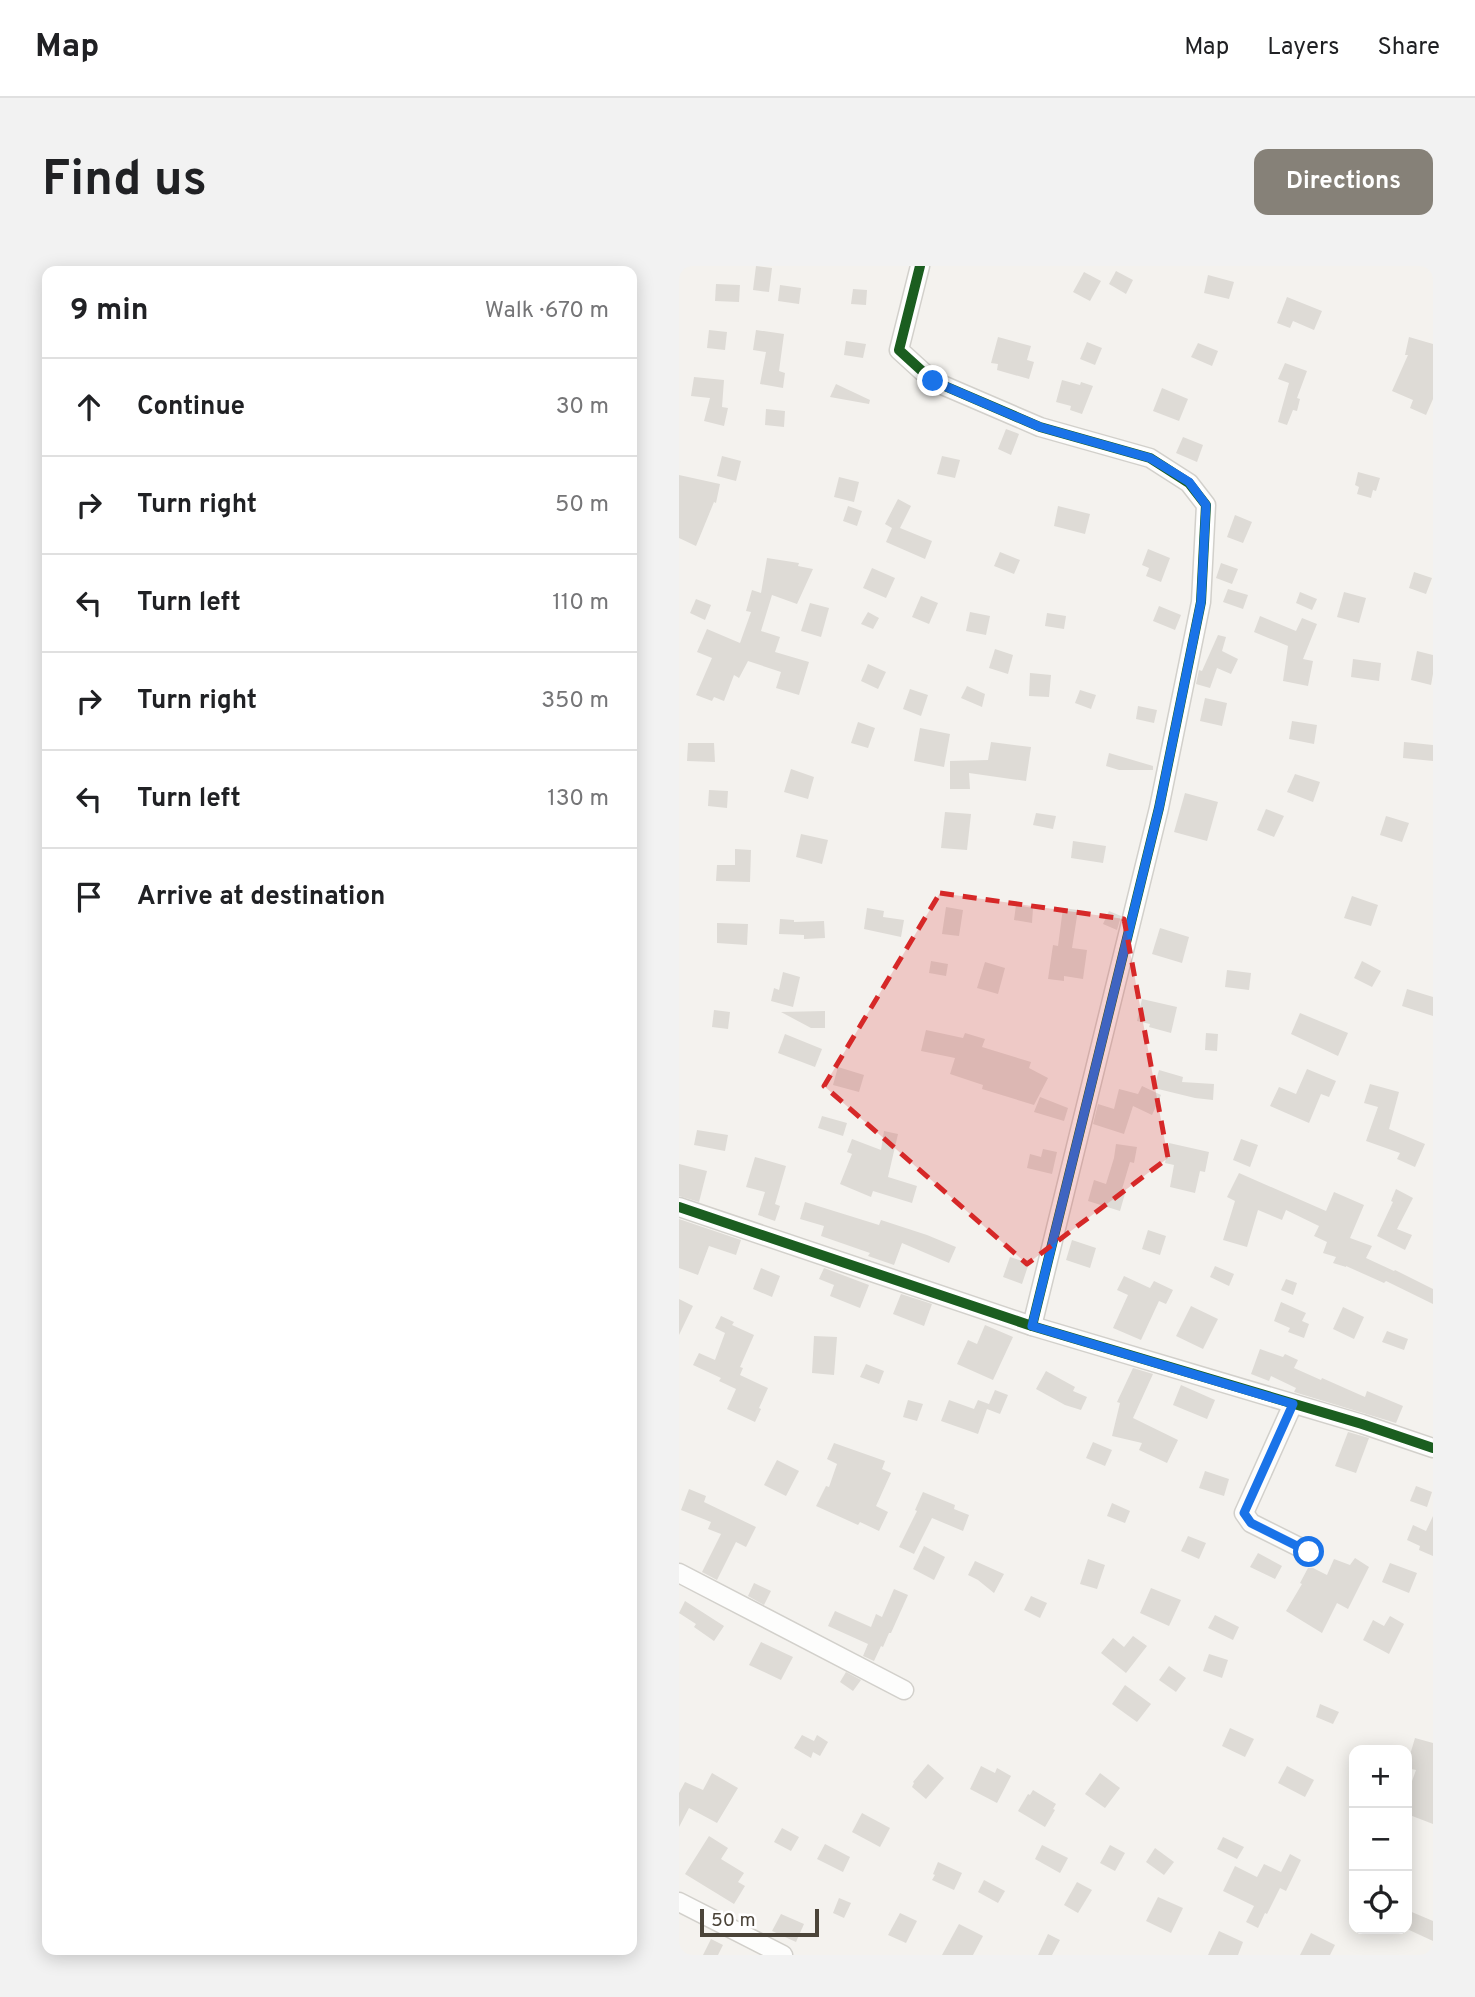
<!DOCTYPE html>
<html lang="en">
<head>
<meta charset="utf-8">
<style>
	:root { --surface:#fff; --page:#f2f2f2; --text:#202124; --muted:#757577; --line:#e0e0e0; --accent:#868178 }
	body { margin:0; font-family:Overpass,sans-serif; background:var(--page); color:var(--text) }
	.controls { position:absolute; right:21px; bottom:21px; display:grid; overflow:hidden; border-radius:14px; box-shadow:0 4px 18px #0003 }
	.controls button { width:63px; height:63px; display:grid; place-items:center; padding:0; border:0; border-bottom:2px solid var(--line); background:var(--surface); color:var(--text); font:35px sans-serif }
	.scale { position:absolute; left:21px; bottom:18px; width:119px; box-sizing:border-box; padding-left:7px; border:4px solid #4b4439; border-top:0; font-size:19px; line-height:24px; white-space:nowrap; color:#4b4439; -webkit-text-stroke:5px #fff; paint-order:stroke }
	.stop { position:absolute; width:21px; height:21px; margin:-16px; border:5px solid #1a73e8; border-radius:50%; background:#fff }
	.stop.end { background:#1a73e8; border-color:#fff; box-shadow:0 2px 7px #0008 }
	.list { margin:0; padding:0; list-style:none }
	h2 { display:flex; justify-content:space-between; align-items:center; height:91px; margin:0; padding:0 28px; font-size:30px }
	h2 small { font-size:23px; font-weight:400; color:var(--muted) }
	.list li { display:grid; grid-template-columns:46px 1fr auto; gap:21px; align-items:center; box-sizing:border-box; height:98px; padding:0 28px; border-top:2px solid var(--line) }
	.list b { display:block; font-size:26px; white-space:nowrap }
	.list em { font-size:23px; font-style:normal; color:var(--muted) }
	.icon { flex:none; width:38px; height:38px; fill:none; stroke:currentColor; stroke-width:2; stroke-linecap:round; stroke-linejoin:round }
	.map { position:relative; flex:none; width:754px; height:1689px; overflow:hidden; border-radius:14px }
	header { display:flex; align-items:center; gap:42px; box-sizing:border-box; height:98px; padding:0 35px; background:var(--surface); border-bottom:2px solid var(--line) }
	header strong { font-size:33px }
	nav { display:flex; gap:38px; margin-inline-start:auto; font-size:24px }
	.intro { display:flex; align-items:center; justify-content:space-between; box-sizing:border-box; height:168px; padding:0 42px }
	h1 { margin:0; font-size:49px }
	.button { padding:18px 32px; border-radius:14px; background:var(--accent); color:#fff; font-size:24px; font-weight:700 }
	main { display:flex; gap:42px; padding:0 42px }
	aside { flex:1; background:var(--surface); border-radius:14px; box-shadow:0 4px 18px #0003 }
	.map>svg:first-child { display:block }
	.building { fill:#dedbd6 }
	.lines { fill:none; stroke-linecap:round; stroke-linejoin:round }
	.minor-casing { stroke:#d2d0cb; stroke-width:21 }
	.minor { stroke:#fdfdfc; stroke-width:18 }
	.cycleway-casing { stroke:#fff; stroke-width:15 }
	.cycleway { stroke:#1b5e20; stroke-width:10 }
	.route { stroke:#1a73e8; stroke-width:9 }
	.marked { fill:#d62828; fill-opacity:0.2; stroke:#d62828; stroke-width:5; stroke-dasharray:14 9; stroke-linejoin:round }
</style>
</head>
<body>
<header>
<strong>Map</strong>
<nav><a>Map</a><a>Layers</a><a>Share</a></nav>
</header>
<div class="intro"><h1>Find us</h1><a class="button">Directions</a></div>
<main>
<aside>
<h2>9 min<small>Walk · 670 m</small></h2>
<ul class="list">
<li><svg class="icon" aria-label="ahead" viewBox="0 0 24 24"><path d="M12 20V5M6 11l6-6 6 6"/></svg><div><b>Continue</b></div><em>30 m</em></li>
<li><svg class="icon" aria-label="right" viewBox="0 0 24 24"><path d="M7 20v-9h11M14 6l5 5-5 5"/></svg><div><b>Turn right</b></div><em>50 m</em></li>
<li><svg class="icon" aria-label="left" viewBox="0 0 24 24"><path d="M17 20v-9H6M10 6l-5 5 5 5"/></svg><div><b>Turn left</b></div><em>110 m</em></li>
<li><svg class="icon" aria-label="right" viewBox="0 0 24 24"><path d="M7 20v-9h11M14 6l5 5-5 5"/></svg><div><b>Turn right</b></div><em>350 m</em></li>
<li><svg class="icon" aria-label="left" viewBox="0 0 24 24"><path d="M17 20v-9H6M10 6l-5 5 5 5"/></svg><div><b>Turn left</b></div><em>130 m</em></li>
<li><svg class="icon" aria-label="arrive" viewBox="0 0 24 24"><path d="M6 21V4h12l-3 4 3 4H6"/></svg><div><b>Arrive at destination</b></div></li>
</ul>
</aside>
<div class="map">
<svg width="754" height="1689" viewBox="0 0 754 1689">
	<rect width="100%" height="100%" fill="#f4f2ee"/>
	<g class="building">
		<polygon points="77,0 93,2 90,26 74,24"/>
		<polygon points="437,5 454,14 447,28 430,18"/>
		<polygon points="405,6 422,15 411,35 394,26"/>
		<polygon points="529,9 555,16 550,33 525,27"/>
		<polygon points="37,18 61,19 60,36 36,35"/>
		<polygon points="101,19 122,22 120,38 99,35"/>
		<polygon points="174,23 188,24 187,39 172,38"/>
		<polygon points="608,31 643,45 635,64 614,55 611,62 598,57"/>
		<polygon points="30,64 48,66 46,84 28,82"/>
		<polygon points="77,64 105,68 100,105 106,107 104,122 81,118 87,86 74,84"/>
		<polygon points="319,71 352,80 348,94 355,96 350,113 318,104 319,98 312,97"/>
		<polygon points="730,71 754,78 754,133 747,149 731,142 734,134 713,125 729,89 726,89"/>
		<polygon points="167,75 187,78 184,92 165,89"/>
		<polygon points="408,76 423,82 416,99 401,93"/>
		<polygon points="519,77 539,85 533,100 512,91"/>
		<polygon points="606,97 628,105 618,132 621,133 618,145 614,144 608,159 599,156 610,117 599,113"/>
		<polygon points="15,111 45,114 43,141 49,142 45,160 25,155 31,132 12,130"/>
		<polygon points="383,114 401,119 402,116 414,120 403,148 391,144 392,140 377,136"/>
		<polygon points="157,118 191,134 190,138 151,131"/>
		<polygon points="483,122 509,133 500,155 474,145"/>
		<polygon points="87,143 106,145 105,161 86,159"/>
		<polygon points="327,163 340,168 332,189 319,183"/>
		<polygon points="504,171 524,179 518,196 497,187"/>
		<polygon points="43,190 62,195 57,215 38,210"/>
		<polygon points="263,190 281,194 276,212 258,208"/>
		<polygon points="679,206 701,212 697,225 694,224 692,232 678,228 680,221 676,219"/>
		<polygon points="0,209 41,218 37,237 35,236 17,280 0,272"/>
		<polygon points="160,211 180,216 175,236 155,231"/>
		<polygon points="219,233 232,240 221,262 253,275 246,293 207,276 213,262 206,258"/>
		<polygon points="169,240 183,245 178,260 164,255"/>
		<polygon points="379,240 411,248 406,268 375,260"/>
		<polygon points="556,249 573,256 564,277 548,271"/>
		<polygon points="469,283 491,292 482,316 467,310 470,302 463,299"/>
		<polygon points="321,286 341,294 335,308 315,300"/>
		<polygon points="88,292 120,297 119,300 134,303 118,338 93,329 82,365 101,371 96,386 130,396 120,429 97,422 102,406 69,395 60,412 55,409 45,435 35,431 33,435 17,429 33,392 18,386 28,363 61,377 72,346 67,345 73,324 82,327"/>
		<polygon points="542,297 559,303 553,318 537,312"/>
		<polygon points="193,302 216,312 207,332 184,322"/>
		<polygon points="735,306 753,312 747,328 730,322"/>
		<polygon points="549,323 569,329 564,343 544,336"/>
		<polygon points="621,326 638,333 633,344 617,337"/>
		<polygon points="665,326 687,332 680,357 658,351"/>
		<polygon points="242,330 259,337 250,358 233,351"/>
		<polygon points="17,333 32,339 26,354 11,347"/>
		<polygon points="131,337 150,342 142,371 122,365"/>
		<polygon points="480,340 502,349 496,364 474,355"/>
		<polygon points="189,346 200,352 194,363 182,358"/>
		<polygon points="291,346 311,350 307,369 287,365"/>
		<polygon points="368,347 387,350 385,363 366,360"/>
		<polygon points="581,350 617,365 623,352 638,358 624,393 634,395 629,420 604,415 609,380 575,366"/>
		<polygon points="539,369 547,371 543,385 559,393 552,408 538,402 531,422 517,418 520,404 523,405"/>
		<polygon points="316,383 334,389 329,408 310,402"/>
		<polygon points="738,385 754,389 754,408 752,419 732,414"/>
		<polygon points="674,393 702,397 700,415 672,411"/>
		<polygon points="189,398 207,406 199,423 182,415"/>
		<polygon points="351,407 372,409 370,431 350,430"/>
		<polygon points="288,420 306,428 303,441 282,432"/>
		<polygon points="231,423 249,429 242,450 224,443"/>
		<polygon points="401,424 417,429 412,443 396,437"/>
		<polygon points="526,432 548,437 543,460 521,455"/>
		<polygon points="459,440 478,444 475,457 457,453"/>
		<polygon points="613,455 638,459 635,478 610,473"/>
		<polygon points="179,456 196,462 189,482 172,477"/>
		<polygon points="241,462 271,468 265,501 235,495"/>
		<polygon points="312,476 352,481 347,515 290,507 291,523 271,523 271,495 309,494"/>
		<polygon points="725,476 754,479 754,495 724,492"/>
		<polygon points="9,477 35,477 36,496 8,495"/>
		<polygon points="430,487 474,500 474,504 440,504 427,500"/>
		<polygon points="112,503 135,511 129,533 105,526"/>
		<polygon points="616,508 641,516 634,536 608,526"/>
		<polygon points="30,524 49,525 48,542 29,540"/>
		<polygon points="506,527 539,536 528,575 495,566"/>
		<polygon points="587,543 605,550 595,571 578,564"/>
		<polygon points="266,546 292,548 288,584 262,582"/>
		<polygon points="357,547 377,550 374,563 354,559"/>
		<polygon points="707,550 730,557 723,576 701,569"/>
		<polygon points="122,568 149,574 143,598 117,591"/>
		<polygon points="394,575 427,580 424,597 392,592"/>
		<polygon points="56,583 72,584 71,616 37,615 38,599 56,599"/>
		<polygon points="673,630 699,639 692,660 665,652"/>
		<polygon points="337,639 354,642 353,657 335,654"/>
		<polygon points="267,641 284,644 280,670 263,668"/>
		<polygon points="188,642 205,645 204,651 225,654 222,671 185,663"/>
		<polygon points="384,642 399,644 393,682 408,684 404,713 385,710 385,715 369,713 374,679 379,680"/>
		<polygon points="430,645 442,650 438,664 424,658"/>
		<polygon points="101,653 115,654 115,656 145,655 146,672 125,673 125,669 100,668"/>
		<polygon points="38,657 69,658 68,679 38,677"/>
		<polygon points="481,662 510,671 503,697 473,688"/>
		<polygon points="252,695 269,698 267,710 250,707"/>
		<polygon points="683,695 702,705 693,721 675,712"/>
		<polygon points="306,696 326,702 319,728 298,722"/>
		<polygon points="548,704 572,707 570,724 546,721"/>
		<polygon points="104,706 121,711 114,741 92,735 95,722 100,724"/>
		<polygon points="728,723 754,731 754,750 723,740"/>
		<polygon points="463,733 498,741 492,767 470,761 471,758 458,755"/>
		<polygon points="35,744 51,746 49,763 33,761"/>
		<polygon points="146,745 146,762 132,762 102,746"/>
		<polygon points="621,747 669,767 659,790 612,768"/>
		<polygon points="247,764 284,772 286,767 306,773 303,781 352,796 350,802 369,812 355,839 303,823 304,819 271,808 276,792 242,785"/>
		<polygon points="527,767 539,768 538,785 526,784"/>
		<polygon points="106,768 143,783 136,801 99,787"/>
		<polygon points="159,801 185,809 180,826 154,819"/>
		<polygon points="628,803 657,815 650,831 642,828 630,857 591,840 600,821 617,828"/>
		<polygon points="480,804 504,811 503,816 535,818 534,834 516,832 475,822"/>
		<polygon points="691,818 720,826 710,863 746,878 736,901 718,893 721,887 687,875 699,841 685,837"/>
		<polygon points="463,820 482,829 473,849 454,840 445,868 414,858 419,838 435,843 440,823 459,828"/>
		<polygon points="361,831 389,842 385,855 355,846"/>
		<polygon points="143,850 168,857 164,870 139,862"/>
		<polygon points="18,864 49,869 46,885 15,879"/>
		<polygon points="205,865 219,868 209,911 238,920 233,937 194,925 192,931 161,918 173,888 168,886 173,873 202,884"/>
		<polygon points="562,873 579,879 571,901 554,894"/>
		<polygon points="490,877 530,886 526,906 521,905 516,927 491,921 495,899 486,897"/>
		<polygon points="437,878 458,881 455,897 451,896 443,923 447,924 441,945 409,935 415,914 427,918 435,892"/>
		<polygon points="364,883 378,886 373,908 348,902 351,888 362,891"/>
		<polygon points="76,891 107,900 96,938 101,940 96,955 79,949 86,926 67,921"/>
		<polygon points="0,898 28,905 20,936 0,930"/>
		<polygon points="560,907 647,945 655,926 685,939 671,972 693,980 687,992 715,1005 716,1004 754,1023 754,1038 707,1015 705,1017 667,1000 667,1001 654,997 657,991 644,987 648,976 635,970 640,960 607,944 603,954 579,944 568,981 544,974 556,935 548,931"/>
		<polygon points="717,923 734,932 718,963 733,969 726,984 698,970 714,936 712,935"/>
		<polygon points="126,936 200,959 202,954 248,969 277,981 270,997 223,977 215,999 189,990 191,987 142,970 145,960 121,953"/>
		<polygon points="0,953 62,974 57,989 30,980 19,1009 0,1002"/>
		<polygon points="469,964 487,970 481,989 463,983"/>
		<polygon points="393,974 417,982 411,1002 387,994"/>
		<polygon points="331,991 350,997 343,1018 324,1011"/>
		<polygon points="536,1000 555,1008 550,1020 531,1011"/>
		<polygon points="82,1002 101,1010 93,1031 74,1023"/>
		<polygon points="145,1002 190,1019 181,1042 151,1030 155,1019 140,1013"/>
		<polygon points="445,1010 471,1022 475,1015 494,1024 487,1038 480,1035 462,1074 434,1062 449,1029 438,1024"/>
		<polygon points="607,1013 618,1017 614,1029 602,1024"/>
		<polygon points="222,1028 253,1038 245,1060 214,1048"/>
		<polygon points="0,1033 14,1040 0,1069"/>
		<polygon points="602,1036 627,1047 623,1055 630,1058 625,1072 609,1066 611,1062 595,1055"/>
		<polygon points="512,1040 539,1053 524,1083 497,1070"/>
		<polygon points="664,1041 685,1051 675,1073 654,1063"/>
		<polygon points="42,1050 55,1056 53,1059 75,1069 61,1101 64,1102 61,1109 89,1122 80,1142 82,1143 76,1156 48,1143 57,1123 40,1115 42,1112 14,1099 20,1087 36,1094 46,1067 36,1062"/>
		<polygon points="306,1059 334,1071 314,1114 278,1098 289,1074 298,1078"/>
		<polygon points="708,1065 729,1073 725,1084 703,1076"/>
		<polygon points="135,1070 158,1071 155,1109 133,1107"/>
		<polygon points="581,1083 604,1091 606,1088 619,1094 615,1102 642,1114 643,1112 686,1131 688,1125 724,1140 717,1157 615,1126 617,1122 592,1110 590,1115 572,1108"/>
		<polygon points="187,1098 205,1105 200,1118 181,1111"/>
		<polygon points="454,1102 474,1108 454,1152 499,1174 488,1197 460,1184 463,1177 433,1170 441,1137 438,1136"/>
		<polygon points="367,1105 396,1121 394,1125 408,1131 402,1144 386,1139 357,1123"/>
		<polygon points="502,1119 536,1134 528,1153 494,1139"/>
		<polygon points="316,1124 329,1129 321,1148 308,1143 299,1168 262,1155 270,1134 295,1143 299,1134 310,1138"/>
		<polygon points="229,1134 244,1138 238,1155 224,1151"/>
		<polygon points="669,1166 690,1172 677,1207 656,1200"/>
		<polygon points="414,1176 433,1184 426,1200 407,1192"/>
		<polygon points="155,1177 206,1195 203,1203 212,1207 197,1240 209,1246 200,1265 181,1256 179,1259 137,1240 147,1220 150,1221 158,1198 148,1193"/>
		<polygon points="98,1194 120,1205 107,1230 85,1219"/>
		<polygon points="526,1205 550,1213 545,1230 520,1222"/>
		<polygon points="737,1220 753,1226 748,1241 731,1235"/>
		<polygon points="10,1223 27,1230 25,1236 77,1261 67,1281 57,1276 38,1314 23,1306 42,1268 29,1263 32,1256 2,1244"/>
		<polygon points="244,1226 276,1239 275,1243 290,1249 284,1265 253,1252 235,1288 220,1281 238,1245 236,1244"/>
		<polygon points="433,1237 451,1245 446,1257 428,1250"/>
		<polygon points="754,1250 754,1290 740,1284 741,1280 728,1274 734,1259 747,1265"/>
		<polygon points="509,1270 527,1277 520,1293 502,1285"/>
		<polygon points="245,1280 266,1291 255,1314 234,1303"/>
		<polygon points="579,1287 603,1300 596,1313 571,1301"/>
		<polygon points="676,1292 690,1301 669,1343 658,1337 643,1367 607,1345 623,1318 621,1317 629,1302 634,1302 648,1309 655,1293 671,1299"/>
		<polygon points="409,1293 426,1299 418,1323 401,1318"/>
		<polygon points="296,1295 325,1308 315,1327 299,1314 289,1309"/>
		<polygon points="711,1297 738,1307 730,1327 703,1316"/>
		<polygon points="75,1317 92,1325 85,1339 69,1330"/>
		<polygon points="472,1322 502,1334 490,1360 461,1347"/>
		<polygon points="215,1323 229,1329 212,1367 210,1367 204,1381 202,1380 195,1395 184,1390 189,1378 149,1360 156,1345 192,1361 197,1348 203,1351"/>
		<polygon points="352,1330 368,1337 361,1352 345,1344"/>
		<polygon points="6,1335 45,1360 35,1375 15,1361 17,1358 0,1347"/>
		<polygon points="536,1349 560,1361 554,1374 529,1362"/>
		<polygon points="711,1350 725,1358 710,1388 684,1374 694,1354 705,1360"/>
		<polygon points="454,1370 468,1380 447,1407 422,1387 434,1372 445,1381"/>
		<polygon points="82,1376 114,1391 102,1414 70,1399"/>
		<polygon points="530,1388 549,1394 543,1412 524,1405"/>
		<polygon points="490,1400 507,1412 497,1426 480,1414"/>
		<polygon points="167,1406 182,1414 174,1425 161,1416"/>
		<polygon points="446,1419 472,1438 458,1456 433,1438"/>
		<polygon points="641,1438 660,1446 654,1458 637,1451"/>
		<polygon points="551,1462 575,1473 566,1491 543,1480"/>
		<polygon points="123,1469 135,1475 138,1469 149,1476 141,1490 134,1486 132,1492 115,1482"/>
		<polygon points="736,1472 754,1477 754,1558 728,1548 728,1529 737,1504 728,1502 728,1499"/>
		<polygon points="249,1498 265,1512 247,1533 233,1521 235,1517 234,1516"/>
		<polygon points="302,1500 316,1507 318,1502 332,1510 318,1537 291,1523"/>
		<polygon points="608,1500 635,1514 626,1531 599,1517"/>
		<polygon points="33,1507 59,1522 38,1557 10,1542 0,1561 0,1527 6,1516 24,1524"/>
		<polygon points="421,1507 441,1522 426,1542 406,1528"/>
		<polygon points="354,1524 377,1538 374,1543 376,1544 366,1561 339,1545 349,1528 351,1529"/>
		<polygon points="183,1547 211,1562 201,1581 173,1566"/>
		<polygon points="103,1562 120,1571 112,1585 95,1576"/>
		<polygon points="30,1570 49,1582 42,1593 65,1607 59,1616 66,1620 55,1638 6,1608"/>
		<polygon points="544,1571 565,1581 558,1593 538,1583"/>
		<polygon points="146,1578 171,1591 164,1606 138,1593"/>
		<polygon points="363,1579 389,1592 381,1607 356,1593"/>
		<polygon points="431,1579 446,1587 436,1605 421,1597"/>
		<polygon points="476,1582 495,1596 485,1609 467,1596"/>
		<polygon points="611,1588 622,1594 607,1625 601,1622 588,1648 586,1647 579,1662 567,1656 575,1640 544,1625 556,1600 578,1611 585,1598 602,1606"/>
		<polygon points="259,1596 283,1607 275,1624 253,1614 256,1609 254,1608"/>
		<polygon points="305,1614 326,1625 319,1637 299,1626"/>
		<polygon points="398,1616 413,1624 399,1647 385,1639"/>
		<polygon points="479,1631 504,1642 492,1667 467,1655"/>
		<polygon points="160,1632 172,1637 165,1652 154,1647"/>
		<polygon points="728,1644 754,1655 754,1675 728,1663"/>
		<polygon points="221,1647 238,1655 227,1677 209,1669"/>
		<polygon points="102,1648 125,1658 117,1676 93,1665"/>
		<polygon points="280,1658 304,1670 294,1689 263,1689"/>
		<polygon points="540,1665 564,1676 559,1689 529,1689"/>
		<polygon points="632,1667 656,1679 651,1689 621,1689"/>
		<polygon points="369,1668 381,1674 373,1689 359,1689"/>
		<polygon points="32,1673 44,1679 39,1689 24,1689"/>
	</g>
	<g class="lines">
		<g class="minor-casing">
			<g id="minor">
				<polyline points="241,0 220,84 254,115 361,161 471,192 510,217 527,239 522,336 480,542 353,1060"/>
				<polyline points="0,941 353,1060 683,1158 754,1182"/>
				<polyline points="614,1138 565,1247 572,1257 630,1286"/>
				<polyline points="0,1307 225,1424"/>
				<polyline points="0,1636 104,1689"/>
			</g>
		</g>
		<use href="#minor" class="minor"/>
		<g class="cycleway-casing">
			<g id="cycleway">
				<polyline points="241,0 220,84 254,115 361,161 471,192 510,217 527,239 522,336 480,542 353,1060"/>
				<polyline points="0,941 353,1060 683,1158 754,1182"/>
			</g>
		</g>
		<use href="#cycleway" class="cycleway"/>
	</g>
	<g class="lines">
		<polyline class="route" points="254,115 361,161 471,192 510,216 527,239 522,336 480,542 353,1060 614,1138 565,1247 572,1257 630,1286"/>
	</g>
	<path class="marked" d="M261,627L445,653L489,892L348,998L145,820Z"/>
</svg>
<div class="controls">
<button>+</button>
<button>−</button>
<button><svg class="icon" aria-label="locate" viewBox="0 0 24 24"><circle cx="12" cy="12" r="6"/><path d="M12 2v4M12 18v4M2 12h4M18 12h4"/></svg></button>
</div>
<div class="scale">50 m</div>
<div class="stop" style="left:630px;top:1286px"></div>
<div class="stop end" style="left:254px;top:115px"></div>
</div>
</main>
</body>
</html>
